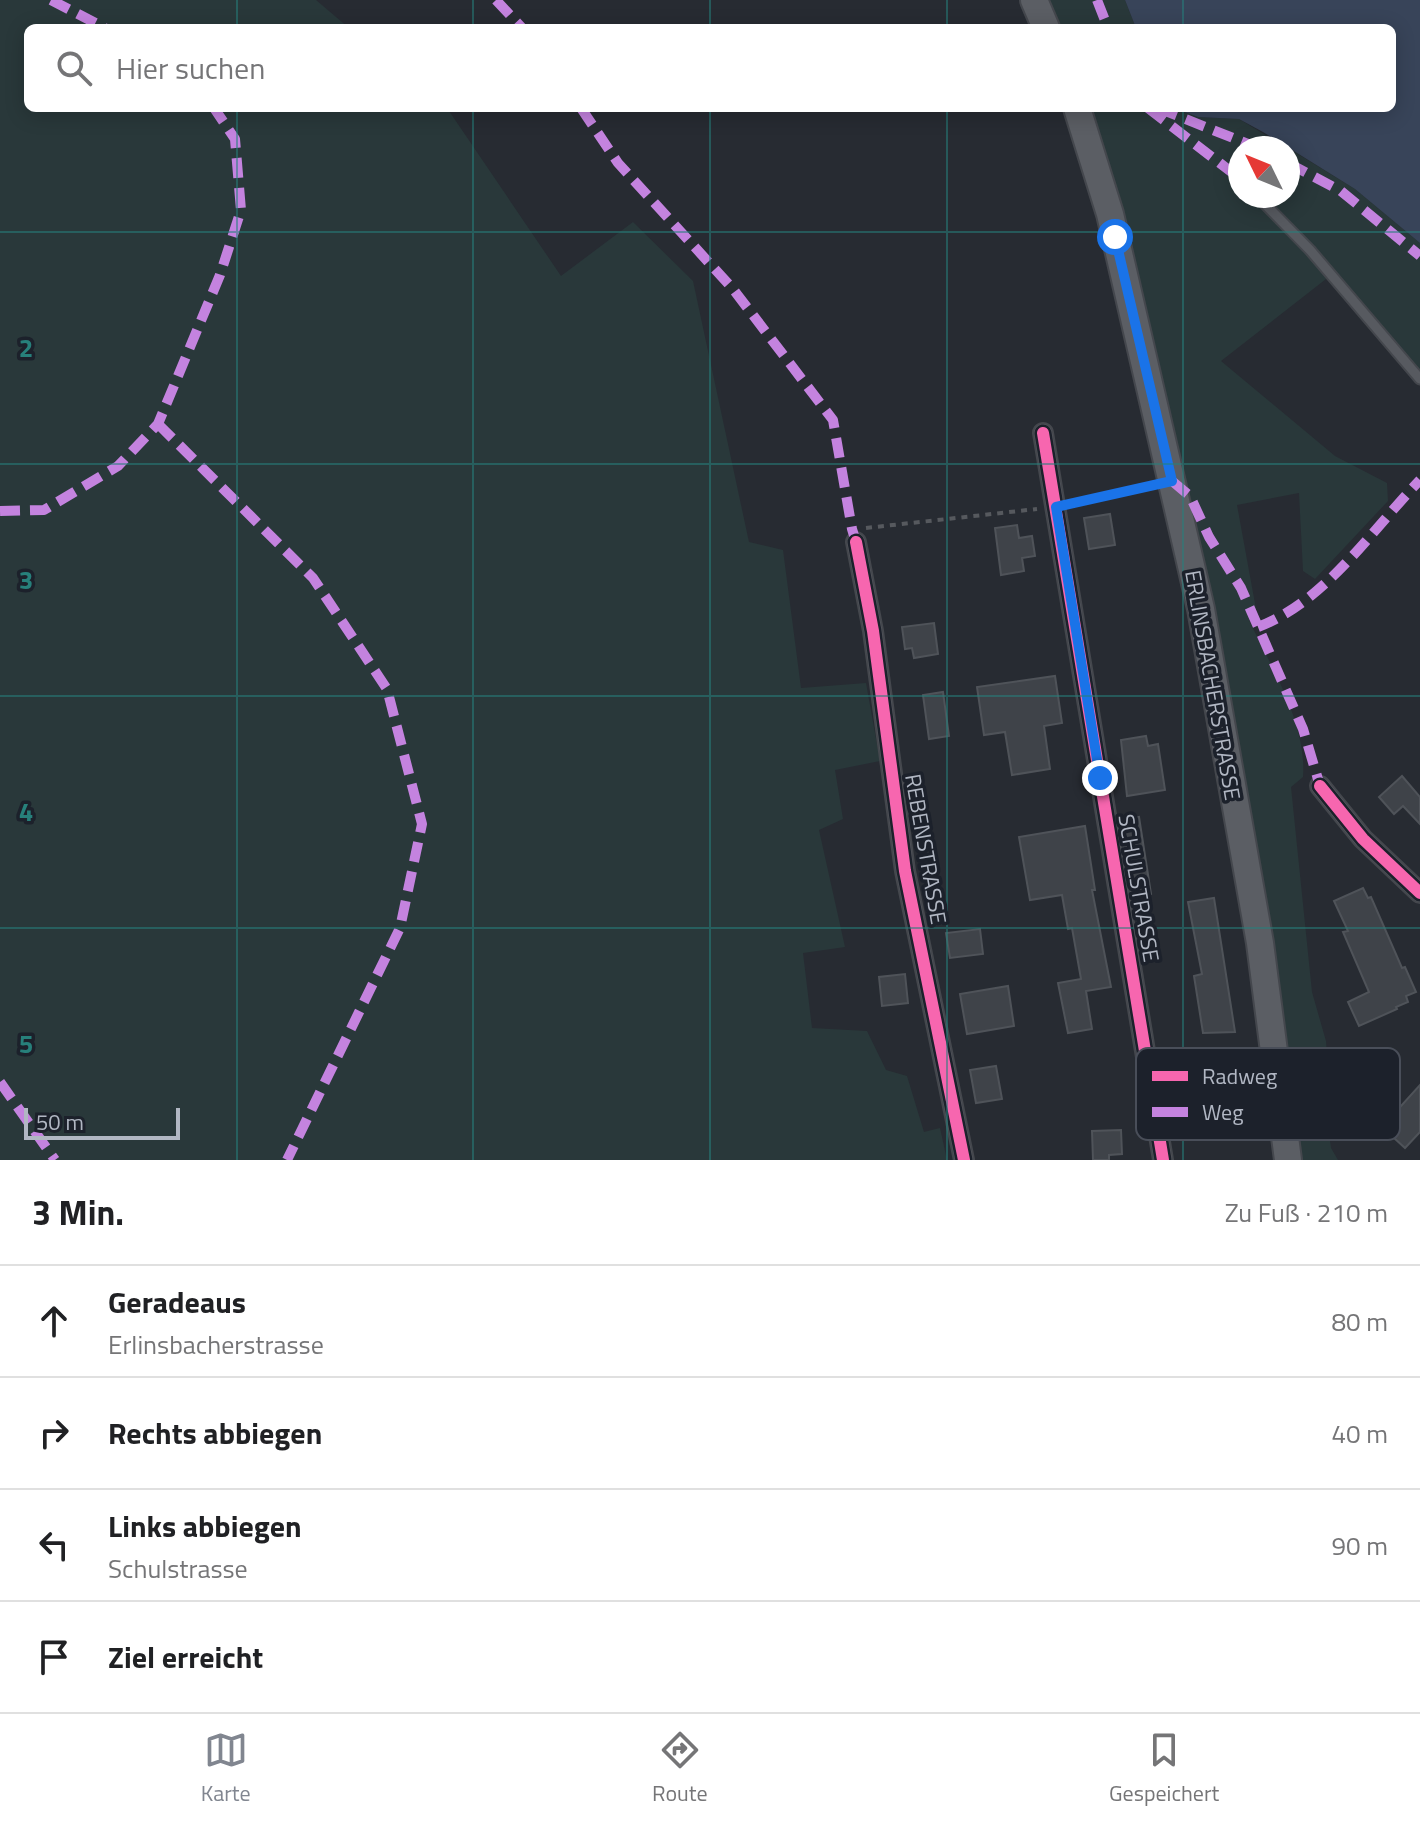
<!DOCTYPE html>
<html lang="de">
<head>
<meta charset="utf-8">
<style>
	:root { --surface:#fff; --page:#f2f2f2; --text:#202124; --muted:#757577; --line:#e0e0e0; --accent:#818690 }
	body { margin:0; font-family:"Titillium Web",sans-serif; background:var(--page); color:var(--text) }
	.compass { position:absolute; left:1228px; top:136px; width:72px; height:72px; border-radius:50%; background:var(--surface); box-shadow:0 4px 20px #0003; rotate:313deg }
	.scale { position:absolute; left:24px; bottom:20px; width:156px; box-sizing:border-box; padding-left:8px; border:4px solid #b1b7c3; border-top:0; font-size:22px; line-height:28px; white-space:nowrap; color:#b1b7c3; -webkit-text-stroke:6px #1c212b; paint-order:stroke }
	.stop { position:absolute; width:24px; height:24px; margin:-18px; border:6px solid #1a73e8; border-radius:50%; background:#fff }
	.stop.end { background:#1a73e8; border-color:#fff; box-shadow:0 2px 8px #0008 }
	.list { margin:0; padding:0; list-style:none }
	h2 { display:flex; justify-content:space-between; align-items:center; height:104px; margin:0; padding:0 32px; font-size:34px }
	h2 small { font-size:26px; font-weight:400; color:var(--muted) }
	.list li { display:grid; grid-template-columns:52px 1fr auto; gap:24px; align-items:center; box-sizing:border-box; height:112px; padding:0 32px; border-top:2px solid var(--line) }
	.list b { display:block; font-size:30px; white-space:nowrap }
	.list p { margin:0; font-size:26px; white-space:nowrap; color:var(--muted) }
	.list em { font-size:26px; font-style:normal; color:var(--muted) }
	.icon { flex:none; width:44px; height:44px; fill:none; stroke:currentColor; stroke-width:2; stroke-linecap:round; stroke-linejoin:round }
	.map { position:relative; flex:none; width:1420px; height:1160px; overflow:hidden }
	.search { position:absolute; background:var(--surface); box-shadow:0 4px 20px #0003; left:24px; right:24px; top:24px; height:88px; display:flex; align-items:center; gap:20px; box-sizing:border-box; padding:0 28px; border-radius:12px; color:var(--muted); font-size:30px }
	.sheet { height:552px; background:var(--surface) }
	nav { display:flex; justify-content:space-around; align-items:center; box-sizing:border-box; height:112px; border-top:2px solid var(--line); background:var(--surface); font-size:22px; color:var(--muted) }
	nav a { display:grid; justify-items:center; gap:4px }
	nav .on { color:var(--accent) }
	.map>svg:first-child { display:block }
	.green { fill:#29383a }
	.water { fill:#384459 }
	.building { fill:#3f4349; stroke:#4f5359; stroke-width:2 }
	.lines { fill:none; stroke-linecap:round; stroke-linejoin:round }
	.service-casing { stroke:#44474d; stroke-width:13 }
	.minor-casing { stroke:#44474d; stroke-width:22 }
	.secondary-casing { stroke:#44474d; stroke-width:30 }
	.path { stroke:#56595e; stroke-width:4; stroke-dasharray:6 6; stroke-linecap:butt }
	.service { stroke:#575a60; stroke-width:9 }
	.minor { stroke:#575a60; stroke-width:18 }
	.secondary { stroke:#5b5e64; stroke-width:26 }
	.quiet { stroke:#c483df; stroke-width:10; stroke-dasharray:20 10; stroke-linecap:butt }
	.cycleway-casing { stroke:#1c212b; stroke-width:17 }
	.cycleway { stroke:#f766af; stroke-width:12 }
	.route { stroke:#1a73e8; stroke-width:10 }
	.grid { fill:none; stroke:#27807b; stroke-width:2; stroke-opacity:0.55 }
	.labels { text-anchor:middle; stroke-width:7; stroke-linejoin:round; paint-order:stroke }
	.street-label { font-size:22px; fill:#b1b7c3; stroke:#1c212b }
	.key { fill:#1c212b; stroke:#494e59; stroke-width:2 }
	.key-label { font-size:22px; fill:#b1b7c3 }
	.grid-label { font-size:26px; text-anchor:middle; font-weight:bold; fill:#27807b; stroke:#1c212b; stroke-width:7; stroke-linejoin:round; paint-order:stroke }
</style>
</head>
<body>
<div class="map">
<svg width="1420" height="1160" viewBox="0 0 1420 1160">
	<rect width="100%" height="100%" fill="#272b32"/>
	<g class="green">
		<polygon points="0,0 316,0 349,28 28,28 28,108 447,108 561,276 633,222 693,281 749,542 783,550 801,688 866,683 880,761 835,770 843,819 819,830 845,947 803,953 812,1028 867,1031 886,1070 907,1076 924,1132 940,1128 947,1160 0,1160"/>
		<polygon points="1041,0 1125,0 1136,28 1055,28"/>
		<path d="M1086,108H1174L1199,117L1239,119L1287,148H1240V196H1288V148L1355,189L1420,243V371L1335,272L1221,361L1335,456L1387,483L1388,501L1315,579L1303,571L1299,493L1237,505L1256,609L1249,620C1271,667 1307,723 1303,777L1291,787L1312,992L1326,1041L1330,1095L1328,1127L1331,1148L1338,1160H1297L1289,1106Z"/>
	</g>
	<polygon class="water" points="1125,0 1420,0 1420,243 1355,189 1263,132 1239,119 1198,117 1174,108 1392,108 1392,28 1136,28"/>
	<g class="building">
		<polygon points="1110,514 1115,545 1089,549 1084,518"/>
		<polygon points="1017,525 1019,538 1032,536 1035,556 1022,558 1024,571 1001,575 995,528"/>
		<polygon points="934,623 938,654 914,658 912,648 905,649 902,627"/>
		<polygon points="1055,676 1062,723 1044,726 1050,769 1012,775 1005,732 984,735 977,687"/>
		<polygon points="943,692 949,736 929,739 923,695"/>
		<polygon points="1146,736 1148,746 1158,744 1165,790 1127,796 1121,740"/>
		<polygon points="1402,776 1420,797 1420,824 1403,806 1394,814 1379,797"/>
		<polygon points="1139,817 1151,894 1132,897 1119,821"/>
		<polygon points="1085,826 1095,890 1092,890 1111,987 1086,991 1092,1029 1068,1033 1058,983 1081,979 1072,928 1068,929 1062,895 1030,900 1019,837"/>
		<polygon points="1363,888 1368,898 1371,897 1402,968 1405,967 1416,992 1406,996 1408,1002 1396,1007 1397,1009 1359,1026 1348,1002 1369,992 1343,932 1348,931 1334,901"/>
		<polygon points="1214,898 1235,1032 1203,1033 1194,976 1202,974 1188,902"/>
		<polygon points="980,929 983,954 950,958 946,933"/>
		<polygon points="905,974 908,1003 882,1006 879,977"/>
		<polygon points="1008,986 1014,1026 967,1034 960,994"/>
		<polygon points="996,1066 1002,1099 976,1103 970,1070"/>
		<polygon points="1420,1085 1420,1132 1405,1148 1382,1127"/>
		<polygon points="1121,1130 1122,1154 1109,1155 1109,1160 1093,1160 1092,1131"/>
	</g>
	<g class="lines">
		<g class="service-casing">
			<g id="service">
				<polyline points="1238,177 1240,178"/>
				<polyline points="1257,196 1310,250 1420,379"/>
			</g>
		</g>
		<g class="minor-casing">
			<g id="minor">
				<polyline points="1043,433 1163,1160"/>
				<polyline points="856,542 873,631 905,871 964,1160"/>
				<polyline points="1320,786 1363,839 1420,893"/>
			</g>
		</g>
		<g class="secondary-casing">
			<g id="secondary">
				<polyline points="1034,0 1046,28"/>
				<polyline points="1077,108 1110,214 1201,609 1260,943 1288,1160"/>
			</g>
		</g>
		<g class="path">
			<polyline points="1073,503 1150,486"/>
			<polyline points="866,528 1037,509"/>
		</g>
		<use href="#service" class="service"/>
		<use href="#minor" class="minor"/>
		<use href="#secondary" class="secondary"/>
		<g class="quiet">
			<polyline points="51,0 105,28"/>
			<polyline points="496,0 522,28"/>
			<polyline points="1097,0 1108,28"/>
			<polyline points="581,108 618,163 733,289 833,420 852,529 856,542"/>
			<polyline points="1148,108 1238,177"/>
			<polyline points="1158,108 1258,148"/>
			<polyline points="1288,163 1341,191 1420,256"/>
			<polyline points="158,424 313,578 387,689 422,824 400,928 287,1160"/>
			<polyline points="1172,481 1190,496 1209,537 1241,588 1303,729 1320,786"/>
			<polyline points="0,511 44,510 118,466 158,424 220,275 241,210 235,139 214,108"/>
			<path d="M1258,627C1326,601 1371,531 1420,480"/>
			<polyline points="0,1082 55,1160"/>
		</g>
		<g class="cycleway-casing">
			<g id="cycleway">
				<polyline points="1043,433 1163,1160"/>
				<polyline points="856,542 873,631 905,871 964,1160"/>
				<polyline points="1320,786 1363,839 1420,893"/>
			</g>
		</g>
		<use href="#cycleway" class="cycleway"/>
	</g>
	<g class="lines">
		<polyline class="route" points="1100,778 1056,507 1172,481 1115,237"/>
	</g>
	<path class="grid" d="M237,0V28M473,0V28M710,0V28M947,0V28M1183,0V28M237,108V1160M473,108V1160M710,108V1160M947,108V1160M1183,108V1160M0,232H1420M0,464H1420M0,696H1420M0,928H1420"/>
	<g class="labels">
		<g class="street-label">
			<text transform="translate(1213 685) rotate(80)" y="8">ERLINSBACHERSTRASSE</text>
			<text transform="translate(926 849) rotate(80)" y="8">REBENSTRASSE</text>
			<text transform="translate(1139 888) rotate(80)" y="8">SCHULSTRASSE</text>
		</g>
	</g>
	<rect x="1136" y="1048" width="264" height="92" rx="12" class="key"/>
	<rect x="1152" y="1071" width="36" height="10" fill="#f766af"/>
	<rect x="1152" y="1107" width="36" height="10" fill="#c483df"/>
	<g class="key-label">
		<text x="1202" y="1084">Radweg</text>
		<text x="1202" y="1120">Weg</text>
	</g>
	<g class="grid-label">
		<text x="26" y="357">2</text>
		<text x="26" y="589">3</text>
		<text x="26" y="821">4</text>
		<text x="26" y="1053">5</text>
	</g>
</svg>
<svg class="compass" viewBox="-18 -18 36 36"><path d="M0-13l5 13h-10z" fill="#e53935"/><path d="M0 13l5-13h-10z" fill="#757577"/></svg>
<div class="scale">50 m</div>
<div class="stop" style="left:1115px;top:237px"></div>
<div class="stop end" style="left:1100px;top:778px"></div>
<div class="search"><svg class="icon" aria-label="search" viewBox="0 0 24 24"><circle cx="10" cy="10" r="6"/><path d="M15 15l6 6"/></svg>Hier suchen</div>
</div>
<section class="sheet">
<h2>3 Min.<small>Zu Fuß · 210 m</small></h2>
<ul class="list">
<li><svg class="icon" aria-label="ahead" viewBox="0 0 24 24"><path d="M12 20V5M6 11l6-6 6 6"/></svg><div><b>Geradeaus</b><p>Erlinsbacherstrasse</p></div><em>80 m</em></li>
<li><svg class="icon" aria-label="right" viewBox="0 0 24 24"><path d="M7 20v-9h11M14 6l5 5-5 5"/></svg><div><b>Rechts abbiegen</b></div><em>40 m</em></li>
<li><svg class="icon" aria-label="left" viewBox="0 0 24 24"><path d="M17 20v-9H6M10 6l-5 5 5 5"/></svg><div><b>Links abbiegen</b><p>Schulstrasse</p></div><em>90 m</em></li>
<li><svg class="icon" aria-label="arrive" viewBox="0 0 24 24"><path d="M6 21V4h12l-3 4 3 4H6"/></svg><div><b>Ziel erreicht</b></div></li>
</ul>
</section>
<nav>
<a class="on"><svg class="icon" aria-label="map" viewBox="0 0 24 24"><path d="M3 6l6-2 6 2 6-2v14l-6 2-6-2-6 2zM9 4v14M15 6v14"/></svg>Karte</a>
<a><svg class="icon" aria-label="directions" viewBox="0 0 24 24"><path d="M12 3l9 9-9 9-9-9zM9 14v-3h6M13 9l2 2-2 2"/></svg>Route</a>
<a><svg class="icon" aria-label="saved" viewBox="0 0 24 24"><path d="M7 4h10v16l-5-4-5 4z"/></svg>Gespeichert</a>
</nav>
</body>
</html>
